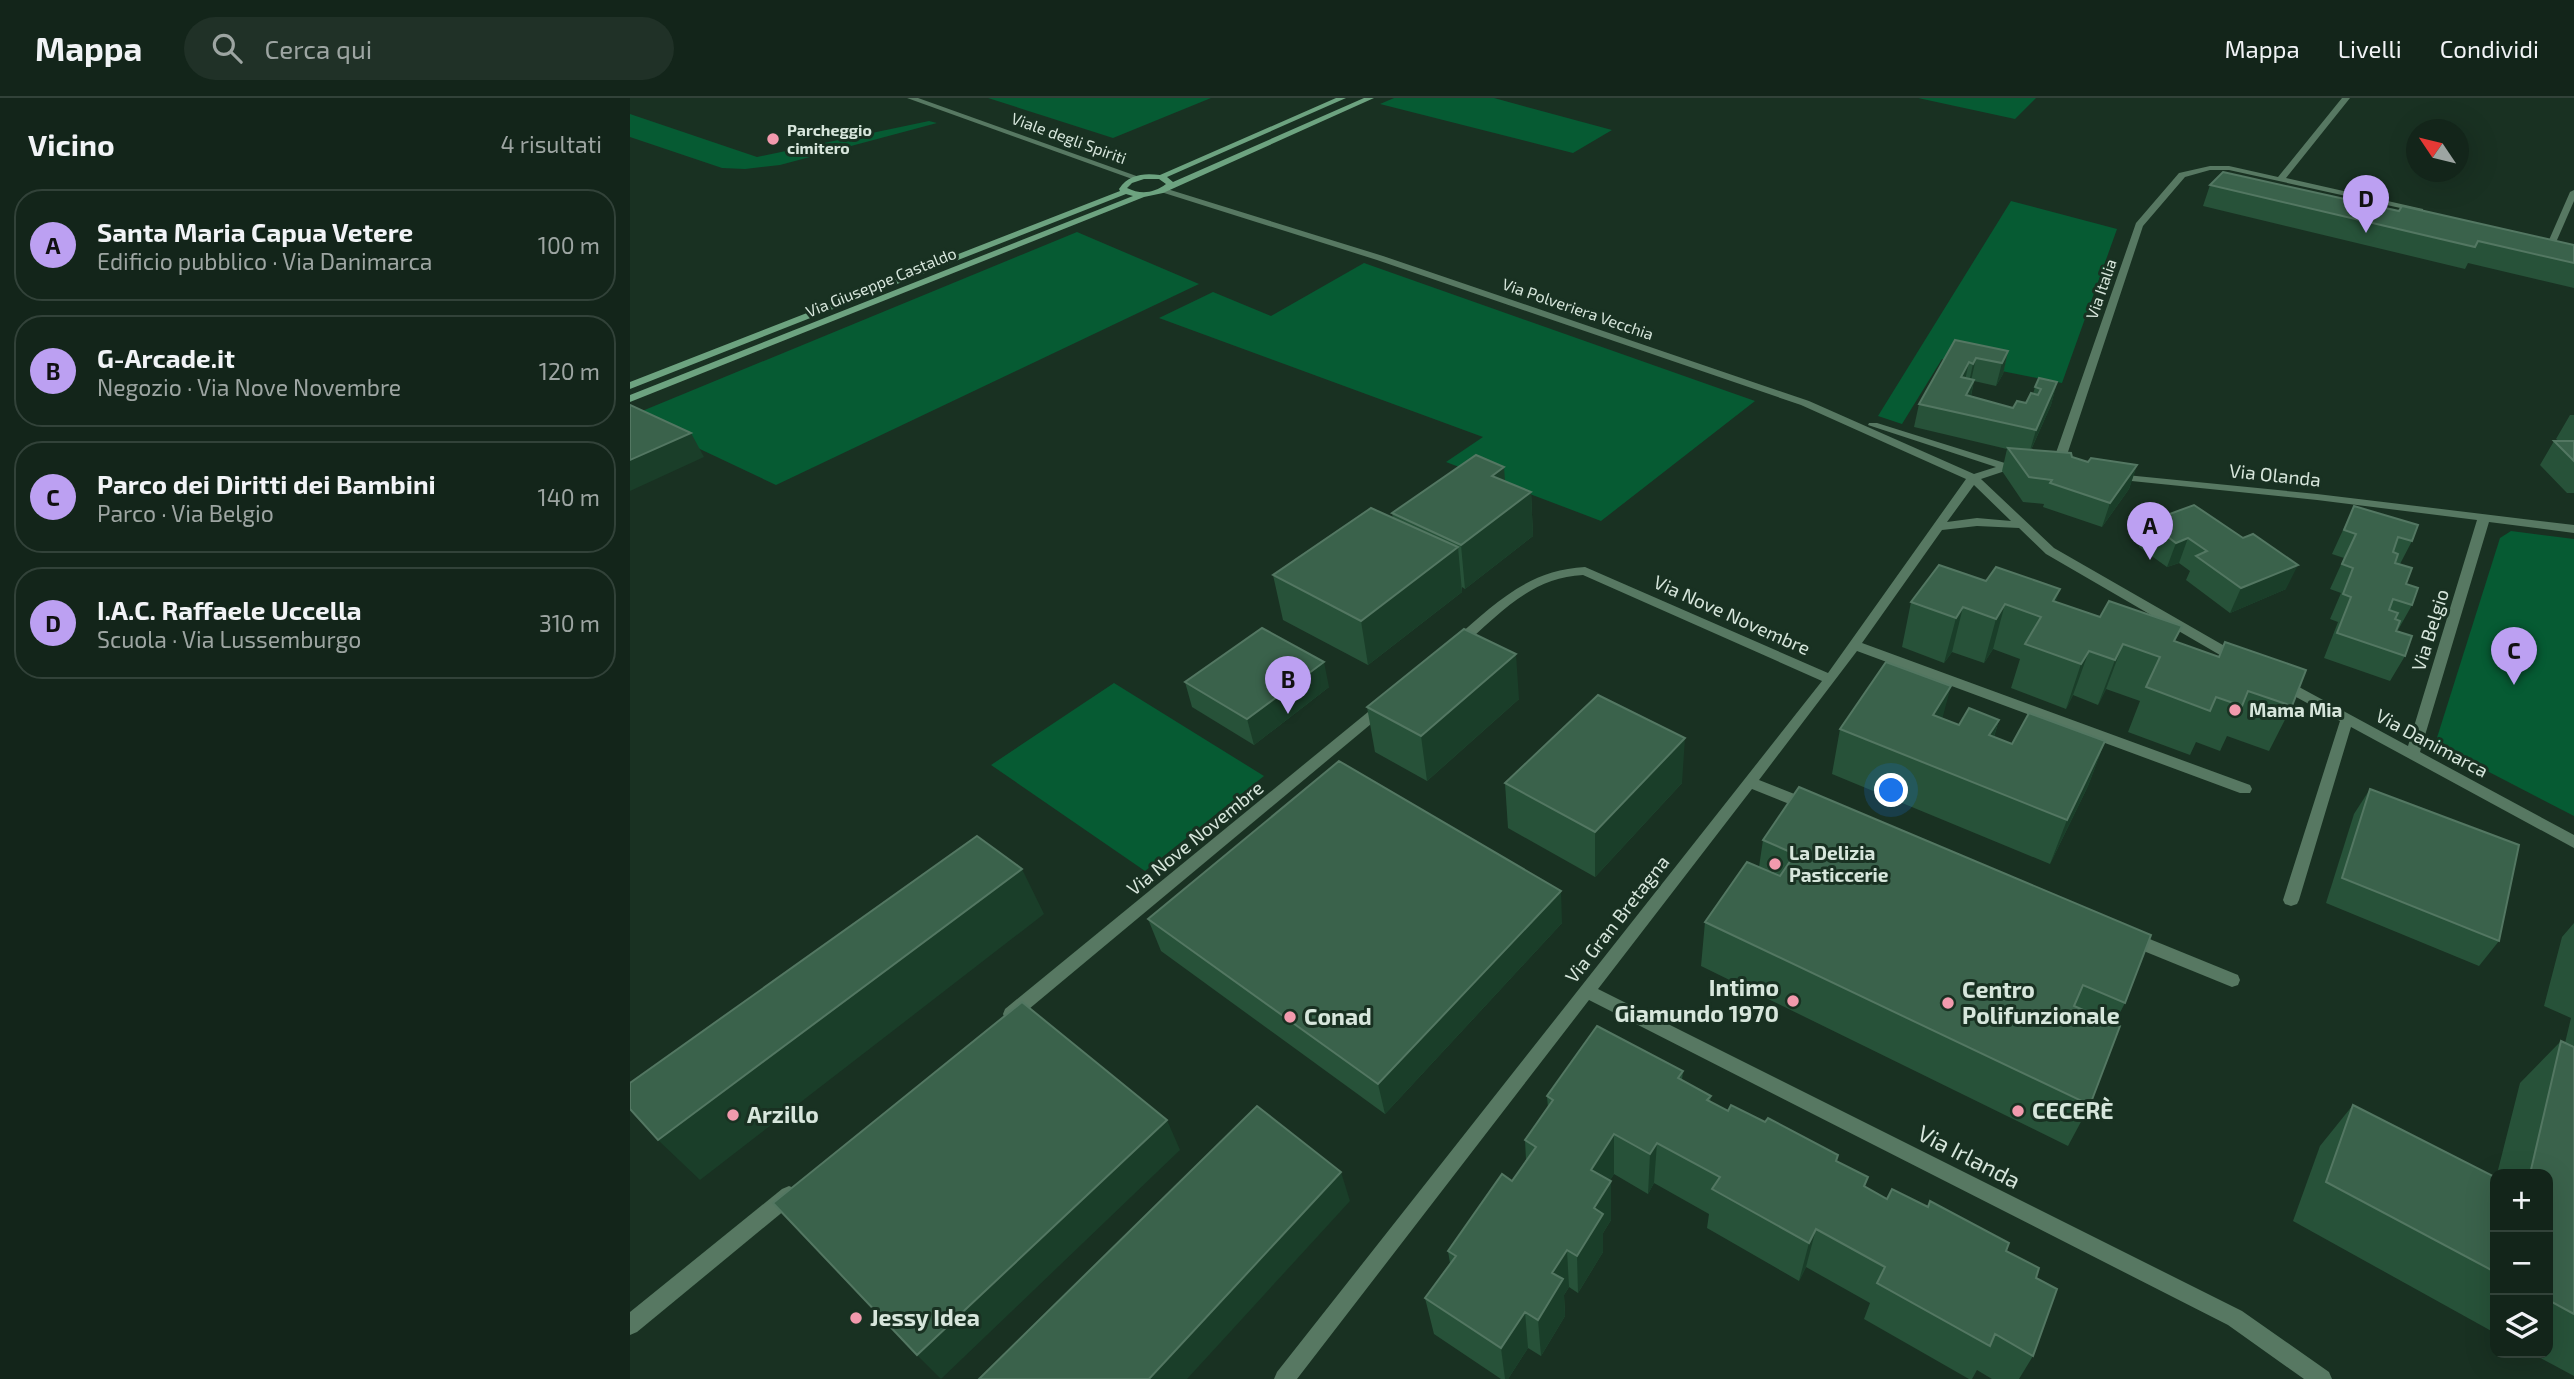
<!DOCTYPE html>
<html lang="it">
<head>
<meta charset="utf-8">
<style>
	:root { --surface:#13251a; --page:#203127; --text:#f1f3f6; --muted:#9da5a2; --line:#324239; --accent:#bca0f2 }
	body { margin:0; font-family:"Exo 2",sans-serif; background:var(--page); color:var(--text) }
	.controls { position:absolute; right:21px; bottom:21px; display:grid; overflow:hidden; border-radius:14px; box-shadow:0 7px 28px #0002 }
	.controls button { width:63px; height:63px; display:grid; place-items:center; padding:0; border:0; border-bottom:2px solid var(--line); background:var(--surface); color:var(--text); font:35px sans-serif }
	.compass { position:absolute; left:1776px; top:21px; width:63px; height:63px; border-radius:50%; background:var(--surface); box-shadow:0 7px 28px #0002; rotate:305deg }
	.you { position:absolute; left:1262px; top:693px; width:24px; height:24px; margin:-18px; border:5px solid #fff; border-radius:50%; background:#1a73e8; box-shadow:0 0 0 10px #1a73e833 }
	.badge { display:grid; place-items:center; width:46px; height:46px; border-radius:50%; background:var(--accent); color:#111; font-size:23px; font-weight:700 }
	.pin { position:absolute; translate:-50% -58px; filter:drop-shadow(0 2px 4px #0008) }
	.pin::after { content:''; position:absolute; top:37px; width:24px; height:21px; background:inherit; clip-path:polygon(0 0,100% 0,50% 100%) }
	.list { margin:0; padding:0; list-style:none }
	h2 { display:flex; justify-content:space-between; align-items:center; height:91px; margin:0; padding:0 28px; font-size:30px }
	h2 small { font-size:23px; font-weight:400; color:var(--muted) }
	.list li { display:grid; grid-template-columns:46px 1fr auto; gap:21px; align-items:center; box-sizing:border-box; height:112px; margin:0 14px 14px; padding:0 14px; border:2px solid var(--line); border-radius:28px }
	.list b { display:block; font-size:26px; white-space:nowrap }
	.list p { margin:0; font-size:23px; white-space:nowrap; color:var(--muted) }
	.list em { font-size:23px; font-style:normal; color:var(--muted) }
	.icon { flex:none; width:38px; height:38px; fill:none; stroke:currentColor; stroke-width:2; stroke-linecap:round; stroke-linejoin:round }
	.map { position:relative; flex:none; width:1944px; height:1281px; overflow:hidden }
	header { display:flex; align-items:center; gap:42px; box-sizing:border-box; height:98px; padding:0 35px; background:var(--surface); border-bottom:2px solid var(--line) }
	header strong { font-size:33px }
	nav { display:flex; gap:38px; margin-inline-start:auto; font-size:24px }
	.search { width:490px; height:63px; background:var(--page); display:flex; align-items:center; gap:18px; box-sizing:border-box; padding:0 24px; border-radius:38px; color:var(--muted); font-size:26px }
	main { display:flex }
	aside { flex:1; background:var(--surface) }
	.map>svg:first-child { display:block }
	.green { fill:#065b33 }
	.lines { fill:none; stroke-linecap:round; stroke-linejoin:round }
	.street { fill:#577862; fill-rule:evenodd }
	.secondary { fill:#6da380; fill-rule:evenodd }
	.wall { fill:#275239 }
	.shaded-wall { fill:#1a3e29 }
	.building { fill:#3a624b; stroke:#537762; stroke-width:2 }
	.poi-dot { fill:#f29aad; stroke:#193122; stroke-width:2.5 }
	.labels { text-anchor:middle; stroke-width:6; stroke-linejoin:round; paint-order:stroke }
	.far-poi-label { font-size:16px; font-weight:bold; fill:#d7e6dc; stroke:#193122; text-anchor:start }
	.far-street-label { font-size:16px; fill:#d7e6dc; stroke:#193122 }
	.street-label { font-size:19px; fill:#d7e6dc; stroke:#193122 }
	.poi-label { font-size:19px; font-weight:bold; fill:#d7e6dc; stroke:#193122; text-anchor:start }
	.near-poi-label { font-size:23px; font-weight:bold; fill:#d7e6dc; stroke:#193122; text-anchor:start }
	.near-street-label { font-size:23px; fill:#d7e6dc; stroke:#193122 }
</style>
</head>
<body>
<header>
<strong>Mappa</strong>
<div class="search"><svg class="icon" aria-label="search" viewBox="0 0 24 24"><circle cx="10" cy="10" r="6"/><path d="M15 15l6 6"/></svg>Cerca qui</div>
<nav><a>Mappa</a><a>Livelli</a><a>Condividi</a></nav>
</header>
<main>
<aside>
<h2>Vicino<small>4 risultati</small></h2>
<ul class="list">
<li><span class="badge">A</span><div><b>Santa Maria Capua Vetere</b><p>Edificio pubblico · Via Danimarca</p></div><em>100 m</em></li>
<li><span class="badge">B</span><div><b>G-Arcade.it</b><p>Negozio · Via Nove Novembre</p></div><em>120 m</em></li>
<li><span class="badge">C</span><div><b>Parco dei Diritti dei Bambini</b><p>Parco · Via Belgio</p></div><em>140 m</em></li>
<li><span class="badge">D</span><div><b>I.A.C. Raffaele Uccella</b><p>Scuola · Via Lussemburgo</p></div><em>310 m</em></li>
</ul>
</aside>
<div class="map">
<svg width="1944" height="1281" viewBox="0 0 1944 1281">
	<rect width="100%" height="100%" fill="#193122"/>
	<g class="green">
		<polygon points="358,0 581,0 483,40"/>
		<polygon points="764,0 864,0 982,32 943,55 750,6"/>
		<polygon points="1288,0 1406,0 1385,21"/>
		<polygon points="0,16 127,59 299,23 307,25 150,67 115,71 92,70 0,39"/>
		<polygon points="1381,103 1487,131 1432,285 1312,261 1272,326 1248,318"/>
		<polygon points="447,134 569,186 146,387 0,318"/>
		<polygon points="734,165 1125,303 971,423 816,364 853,339 529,220 583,194 641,218"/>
		<polygon points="1881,433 1944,441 1944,718 1805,646 1870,440"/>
		<polygon points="484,585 634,678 515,773 361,667"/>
	</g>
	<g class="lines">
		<g class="street">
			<polygon points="277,0 288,0 512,80 505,82"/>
			<polygon points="1712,0 1720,0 1656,80 1793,111 1793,115 1599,72 1580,72 1555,79 1513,128 1432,372 1426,375 1422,374 1420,372 1506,125 1549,75 1580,68 1599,68 1648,79"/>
			<path d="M534,90L753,158L1179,303L1344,376L1366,369L1238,327L1239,325H1247L1378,366L1393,368V372H1378L1351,381L1424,450L1612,558L1614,561L1612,564H1602L1416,456L1389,430L1347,428L1312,432L1232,545L1620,687L1622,691L1620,695H1610L1227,553L1129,682L1182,703L1184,707L1182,711H1172L1122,691L968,891L1612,1213L1699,1274L1702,1281H1674L1598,1227L959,902L667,1281H644L647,1274L1192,583L953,477C902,479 869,516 833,548H823L822,545L823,542C865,506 897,472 955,469L1198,575L1336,381L1171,307L747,162L531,94L530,92ZM1344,387L1381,423L1347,420L1317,424Z"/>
			<polygon points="1944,92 1944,103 1927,142 1920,144 1919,142 1940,94"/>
			<polygon points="1486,376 1687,396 1944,427 1944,435 1859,424 1790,654 1944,737 1944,750 1721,629 1669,802 1667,806 1661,808 1655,806 1653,802 1710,623 1648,589 1646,586 1653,581 1658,583 1778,648 1847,422 1687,402 1482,381 1482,377"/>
			<polygon points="754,603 761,608 759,611 387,921 381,923 375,921 373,916 375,911 749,605"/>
			<polygon points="1500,833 1608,877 1610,882 1608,887 1602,889 1494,845 1492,840 1494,835"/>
			<polygon points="159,1088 166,1091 168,1097 166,1103 7,1234 0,1237 0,1214 152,1091"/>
		</g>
		<path class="secondary" d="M706,0H716L537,79L543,84L734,0H744L533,95L514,99L0,304V297L503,98L496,96L0,291V284L490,93L489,91C499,76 514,75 530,77ZM514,81H529L536,86C524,95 511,97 497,90L502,85Z"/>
	</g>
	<g class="wall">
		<polygon points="1580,87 1769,113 1944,147 1944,190 1838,165 1835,171 1573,108"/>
		<polygon points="1325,242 1378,253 1373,276 1366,288 1344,283 1341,298 1383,310 1396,305 1403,296 1405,289 1427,284 1421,307 1401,352 1442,359 1458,364 1507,367 1499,391 1472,429 1413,409 1414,406 1393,404 1372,373 1377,351 1284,329 1289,306"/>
		<polygon points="1940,317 1944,317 1944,395 1937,395 1910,367 1924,343 1929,343 1926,341"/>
		<polygon points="875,384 901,394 903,438 835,491 832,489 832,494 738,567 653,522 643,477 763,420 762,415"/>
		<polygon points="1564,407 1656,491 1600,515 1556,482 1560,473 1549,465 1537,469 1509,449 1518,424"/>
		<polygon points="1724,408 1782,443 1770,466 1782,507 1768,532 1767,532 1775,558 1760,583 1694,560 1708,524 1700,521 1711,495 1700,491 1714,460 1702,456"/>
		<polygon points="1356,483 1426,504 1545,544 1662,608 1639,653 1597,638 1590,653 1566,644 1560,657 1498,634 1510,603 1476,591 1468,607 1443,597 1436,611 1381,590 1390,561 1363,551 1354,565 1322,554 1314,565 1272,549 1281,504"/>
		<polygon points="555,584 699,589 624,647 562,609"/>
		<polygon points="889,601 797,683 745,654 737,609"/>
		<polygon points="1313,621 1329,627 1369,622 1364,639 1382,646 1475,643 1458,688 1420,766 1202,676 1210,631"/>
		<polygon points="875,685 1052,685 965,779 878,730"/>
		<polygon points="1740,691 1869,843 1849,868 1696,805 1724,716"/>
		<polygon points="1133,742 1495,905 1484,926 1460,1007 1438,1048 1071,868 1075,824 1129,769"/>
		<polygon points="518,821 932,825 755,1016 531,853"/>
		<polygon points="1944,825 1944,1278 1901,1255 1918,1255 1918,1076 1867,1076 1890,985 1931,943 1935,945 1941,920 1914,908 1932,839"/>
		<polygon points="1053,973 1052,982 1081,998 1080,1004 1207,1063 1238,1079 1235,1089 1257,1101 1376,1153 1406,1180 1403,1258 1389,1281 1362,1281 1347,1272 1342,1281 1339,1281 1234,1221 1240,1205 1176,1169 1169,1183 1077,1130 1079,1116 1024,1085 1018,1096 984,1076 980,1082 981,1122 973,1135 973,1154 948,1195 939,1189 934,1197 935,1218 911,1258 898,1250 878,1281 871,1281 804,1236 795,1200 820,1165 818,1153 882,1083 896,1062 895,1042 918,1010 917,998"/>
		<polygon points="1723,1007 1865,1079 1865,1235 1663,1123 1690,1048"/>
	</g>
	<g class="shaded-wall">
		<polygon points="1378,253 1373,276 1366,288 1372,265"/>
		<polygon points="1346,260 1341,283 1338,289 1343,266"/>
		<polygon points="1339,264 1334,287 1331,279"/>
		<polygon points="1344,282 1339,306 1336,297"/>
		<polygon points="1427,284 1421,307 1399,356 1406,332"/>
		<polygon points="61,335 74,359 0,393 0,362"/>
		<polygon points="1507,367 1499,391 1472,429 1480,405"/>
		<polygon points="874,369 877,412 901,394 903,438 835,491 831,447 862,378"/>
		<polygon points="1558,440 1549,465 1537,469 1546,445"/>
		<polygon points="828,449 832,494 738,567 731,523"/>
		<polygon points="1668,467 1656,491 1600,515 1611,490"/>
		<polygon points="1430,491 1416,535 1423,503"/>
		<polygon points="1375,506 1363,551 1354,565 1366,521"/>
		<polygon points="1333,509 1322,554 1314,565 1326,520"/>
		<polygon points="1493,546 1476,591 1468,607 1485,562"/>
		<polygon points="1459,553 1443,597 1436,611 1451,566"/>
		<polygon points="886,556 889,601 797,683 791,638"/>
		<polygon points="694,564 699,589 624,647 617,621"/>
		<polygon points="1321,588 1309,633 1303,617"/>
		<polygon points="1369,622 1355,666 1359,637"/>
		<polygon points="1055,640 1052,685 965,779 965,734"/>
		<polygon points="1475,643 1458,688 1420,766 1437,722"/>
		<polygon points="392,771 414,816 70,1082 28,1042"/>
		<polygon points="931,793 932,825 755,1016 748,986"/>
		<polygon points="537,1022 550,1052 311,1281 287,1257"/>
		<polygon points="984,1036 984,1076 962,1111 961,1072"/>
		<polygon points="1027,1045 1024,1085 1018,1096 1020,1056"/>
		<polygon points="711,1074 720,1103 557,1281 519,1281"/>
		<polygon points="981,1083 981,1122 973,1135 973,1154 948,1195 947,1158 964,1110"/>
		<polygon points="1186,1131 1176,1169 1169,1183 1179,1145"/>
		<polygon points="937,1152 939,1189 934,1197 935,1218 911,1258 908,1222 922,1175"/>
		<polygon points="895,1214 898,1250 878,1281 875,1281 871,1250"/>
	</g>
	<g class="building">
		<polygon points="1593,74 1769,113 1772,108 1944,147 1944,165 1848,143 1845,149 1580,87"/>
		<polygon points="1325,242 1378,253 1372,265 1346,260 1343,266 1339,264 1331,279 1344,282 1336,297 1383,310 1387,303 1396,305 1401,295 1408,297 1411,291 1405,289 1409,280 1427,284 1406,332 1289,306"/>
		<polygon points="0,307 61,335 0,362"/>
		<polygon points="1924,343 1944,343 1944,363"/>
		<polygon points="1378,350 1441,355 1442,359 1458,364 1461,360 1507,367 1480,405 1420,385 1422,382 1399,379"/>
		<polygon points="846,357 874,369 862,378 901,394 831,447 762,415"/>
		<polygon points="1564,407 1613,440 1623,436 1668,467 1611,490 1566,458 1577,453 1558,440 1546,445 1518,424"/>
		<polygon points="1724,408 1788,427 1782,443 1768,439 1763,454 1768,456 1765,465 1782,470 1776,486 1788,490 1782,507 1763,501 1759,512 1768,515 1765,521 1770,523 1766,533 1782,538 1775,558 1707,535 1721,499 1713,496 1723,470 1712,466 1726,436 1714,432"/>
		<polygon points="741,410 828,449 731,523 643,477"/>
		<polygon points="1309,467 1356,483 1366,469 1430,491 1423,503 1470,519 1479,503 1552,528 1544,543 1589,559 1595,544 1676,572 1662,608 1618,593 1612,608 1586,599 1580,613 1516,589 1530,559 1493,546 1485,562 1459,553 1451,566 1395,546 1411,519 1375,506 1366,521 1333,509 1326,520 1281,504"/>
		<polygon points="632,530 694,564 617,621 555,584"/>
		<polygon points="834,531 886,556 791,638 737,609"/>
		<polygon points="1256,564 1321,588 1303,617 1329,627 1339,610 1369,622 1359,637 1382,646 1399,615 1475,643 1437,722 1210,631"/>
		<polygon points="968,597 1055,640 965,734 875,685"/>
		<polygon points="709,663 931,793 748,986 518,821"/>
		<polygon points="1169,689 1521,837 1495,905 1453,887 1444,908 1490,928 1460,1007 1075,824 1117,764 1150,778 1165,756 1133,742"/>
		<polygon points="1740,691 1889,747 1869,843 1712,780"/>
		<polygon points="347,738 392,771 28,1042 0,1011 0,985"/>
		<polygon points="392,904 537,1022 287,1257 143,1105"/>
		<polygon points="967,928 1053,973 1048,980 1081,998 1077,1002 1098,1013 1101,1007 1135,1024 1138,1020 1208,1057 1206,1063 1238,1079 1234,1088 1257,1101 1262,1091 1298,1109 1300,1103 1379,1145 1376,1153 1409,1170 1406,1180 1427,1191 1403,1258 1365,1236 1360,1248 1247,1185 1255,1169 1186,1131 1179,1145 1082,1091 1090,1079 1027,1045 1020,1056 984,1036 961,1072 981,1083 964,1110 973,1116 947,1158 937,1152 922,1175 933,1181 908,1222 895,1214 871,1250 795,1200 826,1158 818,1153 872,1076 882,1083 906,1049 895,1042 923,1002 917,998"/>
		<polygon points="1931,943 1944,949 1944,1216 1918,1202 1918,1076 1900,1076"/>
		<polygon points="1723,1007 1865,1079 1865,1174 1696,1084"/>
		<polygon points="627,1008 711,1074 519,1281 349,1281"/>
	</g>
	<g class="poi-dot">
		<circle cx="143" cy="41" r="7"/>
		<circle cx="1605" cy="612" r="7"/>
		<circle cx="1145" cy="766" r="7"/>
		<circle cx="1163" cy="903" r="7"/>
		<circle cx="1318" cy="905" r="7"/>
		<circle cx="660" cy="919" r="7"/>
		<circle cx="1388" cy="1013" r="7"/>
		<circle cx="103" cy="1017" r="7"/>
		<circle cx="226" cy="1220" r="7"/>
	</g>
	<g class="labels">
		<g class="far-poi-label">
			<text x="157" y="38">Parcheggio<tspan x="157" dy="18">cimitero</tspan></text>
		</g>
		<g class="far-street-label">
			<text transform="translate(439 40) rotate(20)" y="6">Viale degli Spiriti</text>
			<text transform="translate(251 184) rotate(-22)" y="6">Via Giuseppe Castaldo</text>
			<text transform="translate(1471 191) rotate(-71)" y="6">Via Italia</text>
			<text transform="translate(948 211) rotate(19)" y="6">Via Polveriera Vecchia</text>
		</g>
		<g class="street-label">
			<text transform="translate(1645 377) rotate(6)" y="7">Via Olanda</text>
			<text transform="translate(1102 517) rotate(24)" y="7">Via Nove Novembre</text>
			<text transform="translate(1800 532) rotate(-73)" y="7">Via Belgio</text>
			<text transform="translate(1802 645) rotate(28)" y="7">Via Danimarca</text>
			<text transform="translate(565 740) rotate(-39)" y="7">Via Nove Novembre</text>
			<text transform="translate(987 821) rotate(-52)" y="7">Via Gran Bretagna</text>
		</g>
		<g class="poi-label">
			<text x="1619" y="619">Mama Mia</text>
			<text x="1159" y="762">La Delizia<tspan x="1159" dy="22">Pasticcerie</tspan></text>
		</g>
		<g class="near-poi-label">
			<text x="1149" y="898" text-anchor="end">Intimo<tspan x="1149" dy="26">Giamundo 1970</tspan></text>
			<text x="1332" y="900">Centro<tspan x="1332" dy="26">Polifunzionale</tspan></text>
			<text x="674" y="927">Conad</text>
			<text x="1402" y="1021">CECERÈ</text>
			<text x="117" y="1025">Arzillo</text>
			<text x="240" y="1228">Jessy Idea</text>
		</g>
		<g class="near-street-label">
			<text transform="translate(1339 1059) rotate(27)" y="8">Via Irlanda</text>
		</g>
	</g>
</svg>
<div class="controls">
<button>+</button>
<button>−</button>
<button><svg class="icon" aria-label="layers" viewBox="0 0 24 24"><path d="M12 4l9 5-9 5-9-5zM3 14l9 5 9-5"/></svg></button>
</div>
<svg class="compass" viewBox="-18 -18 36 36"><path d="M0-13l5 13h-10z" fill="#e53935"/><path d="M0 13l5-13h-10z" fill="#9da5a2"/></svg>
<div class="you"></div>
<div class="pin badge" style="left:1520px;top:462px">A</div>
<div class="pin badge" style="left:658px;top:616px">B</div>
<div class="pin badge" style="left:1884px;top:587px">C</div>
<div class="pin badge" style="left:1736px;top:135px">D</div>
</div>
</main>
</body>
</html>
